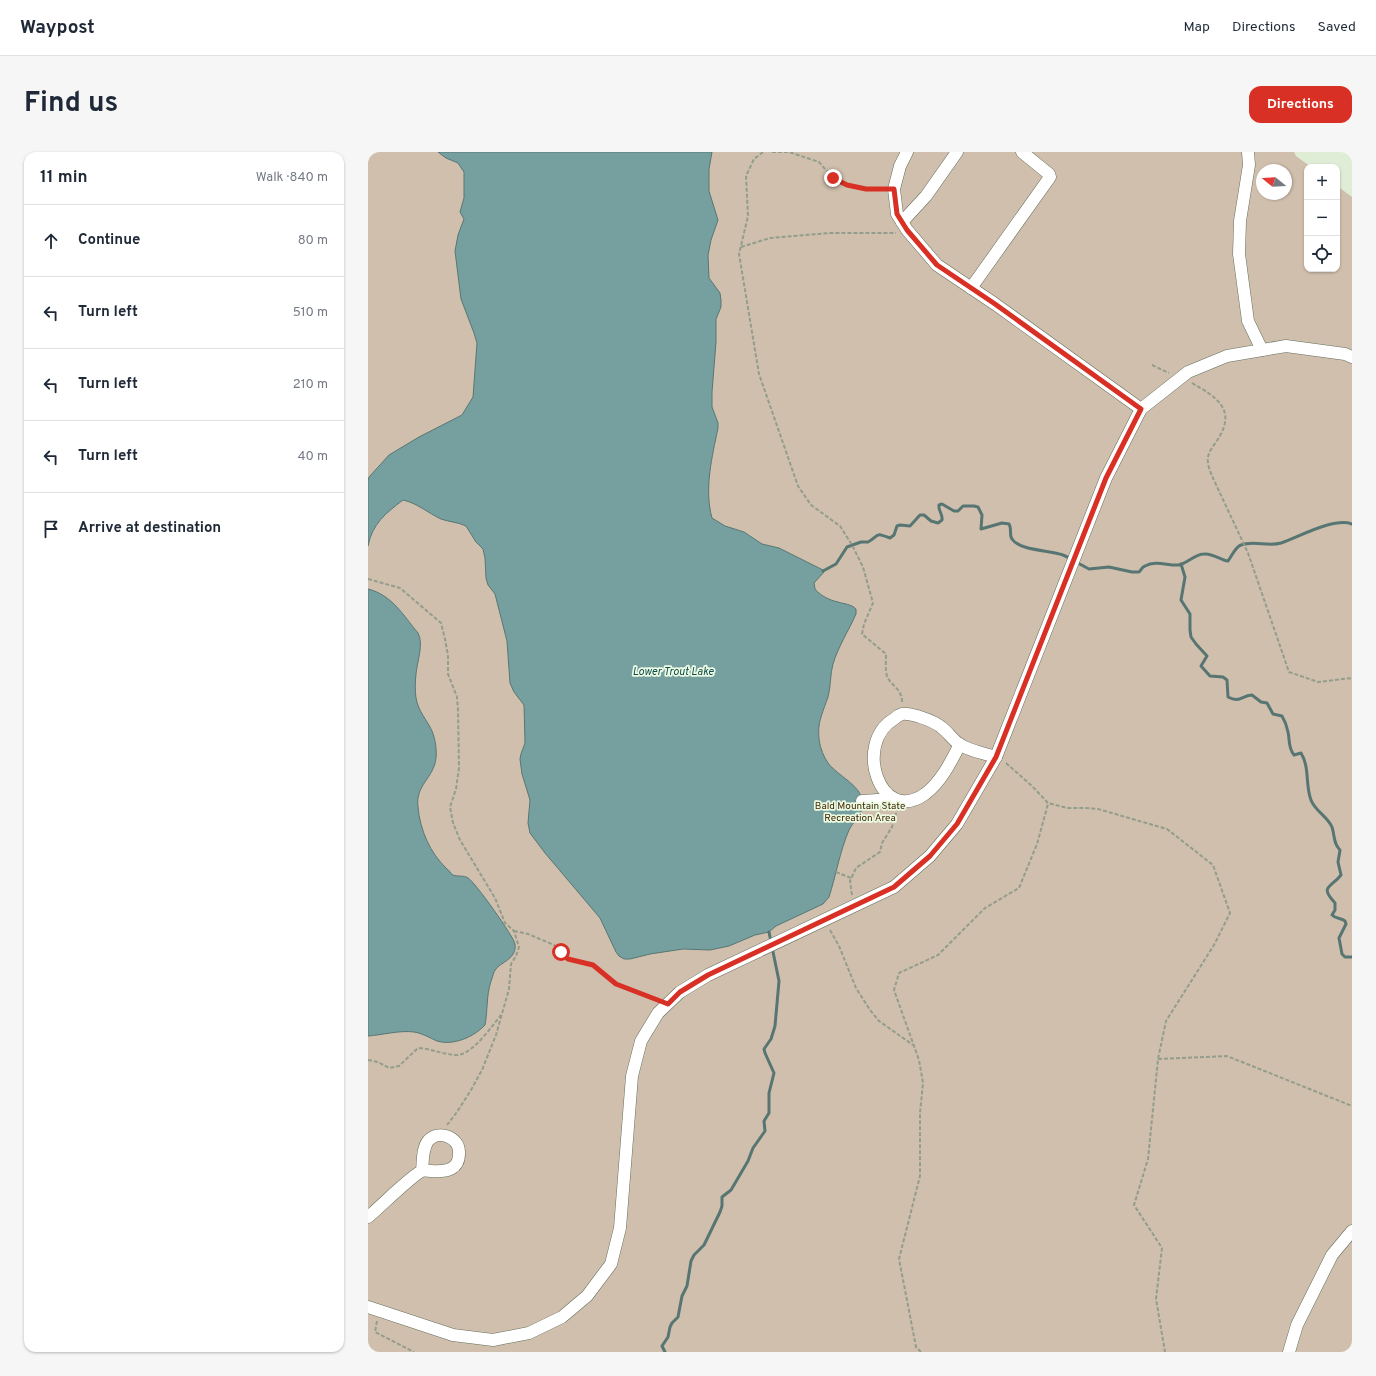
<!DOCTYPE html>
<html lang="en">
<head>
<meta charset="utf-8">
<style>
	:root { --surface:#fff; --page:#f6f6f7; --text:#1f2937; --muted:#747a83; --line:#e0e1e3; --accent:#d93025 }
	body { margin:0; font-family:Overpass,sans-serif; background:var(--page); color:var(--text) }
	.controls { position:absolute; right:12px; top:12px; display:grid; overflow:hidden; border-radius:8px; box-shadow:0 1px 3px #0004 }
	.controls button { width:36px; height:36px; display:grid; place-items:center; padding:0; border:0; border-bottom:1px solid var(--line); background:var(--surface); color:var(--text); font:20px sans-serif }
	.compass { position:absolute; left:888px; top:12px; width:36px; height:36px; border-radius:50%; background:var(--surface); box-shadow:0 1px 3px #0004; rotate:288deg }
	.stop { position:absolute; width:12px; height:12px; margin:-9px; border:3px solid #d93025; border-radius:50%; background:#fff }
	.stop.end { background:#d93025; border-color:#fff; box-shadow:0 1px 4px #0008 }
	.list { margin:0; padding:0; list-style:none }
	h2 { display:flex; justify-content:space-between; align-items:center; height:52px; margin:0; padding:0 16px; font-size:17px }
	h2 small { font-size:13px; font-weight:400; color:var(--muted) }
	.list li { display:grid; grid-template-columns:26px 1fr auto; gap:12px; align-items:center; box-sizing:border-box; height:72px; padding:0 16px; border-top:1px solid var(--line) }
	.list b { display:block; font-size:15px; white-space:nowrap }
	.list em { font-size:13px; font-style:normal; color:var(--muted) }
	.icon { flex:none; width:22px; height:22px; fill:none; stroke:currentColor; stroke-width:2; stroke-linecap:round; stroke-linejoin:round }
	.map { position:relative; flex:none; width:984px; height:1200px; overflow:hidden; border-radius:12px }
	header { display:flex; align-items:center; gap:24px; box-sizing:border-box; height:56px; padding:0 20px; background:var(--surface); border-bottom:1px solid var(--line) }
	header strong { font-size:19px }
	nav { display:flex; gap:22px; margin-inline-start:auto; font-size:14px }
	.intro { display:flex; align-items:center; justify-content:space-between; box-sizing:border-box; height:96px; padding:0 24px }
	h1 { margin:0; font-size:28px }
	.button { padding:10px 18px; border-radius:12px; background:var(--accent); color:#fff; font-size:14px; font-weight:700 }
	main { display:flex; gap:24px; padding:0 24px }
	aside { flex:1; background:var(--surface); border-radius:12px; box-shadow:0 1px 3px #0004 }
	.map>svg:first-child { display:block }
	.green { fill:#d0bfad; fill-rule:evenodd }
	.water { fill:#76a09f; stroke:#577673 }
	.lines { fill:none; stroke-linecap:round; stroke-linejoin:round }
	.stream { stroke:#577673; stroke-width:3 }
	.minor-casing { stroke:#636e5b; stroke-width:13 }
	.path { stroke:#939d8c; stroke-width:2; stroke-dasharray:4 2; stroke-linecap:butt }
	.minor { stroke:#fff; stroke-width:12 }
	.route { stroke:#d93025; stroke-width:5 }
	.labels { text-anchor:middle; stroke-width:3.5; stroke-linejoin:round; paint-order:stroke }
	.park-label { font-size:10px; fill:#412804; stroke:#ecfae3 }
	.water-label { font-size:11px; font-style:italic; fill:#0e4e4e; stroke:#ecfae3 }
</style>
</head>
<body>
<header>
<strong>Waypost</strong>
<nav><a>Map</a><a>Directions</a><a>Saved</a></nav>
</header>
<div class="intro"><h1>Find us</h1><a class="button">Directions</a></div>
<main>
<aside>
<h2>11 min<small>Walk · 840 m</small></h2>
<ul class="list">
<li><svg class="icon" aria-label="ahead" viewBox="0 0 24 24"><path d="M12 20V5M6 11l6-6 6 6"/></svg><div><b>Continue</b></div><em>80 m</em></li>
<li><svg class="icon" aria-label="left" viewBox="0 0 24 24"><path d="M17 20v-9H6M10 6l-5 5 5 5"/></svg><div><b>Turn left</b></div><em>510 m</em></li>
<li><svg class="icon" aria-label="left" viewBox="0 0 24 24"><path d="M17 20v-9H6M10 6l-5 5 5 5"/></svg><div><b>Turn left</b></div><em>210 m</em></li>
<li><svg class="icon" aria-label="left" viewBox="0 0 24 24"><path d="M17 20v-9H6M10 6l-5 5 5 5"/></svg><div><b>Turn left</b></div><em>40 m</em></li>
<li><svg class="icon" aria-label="arrive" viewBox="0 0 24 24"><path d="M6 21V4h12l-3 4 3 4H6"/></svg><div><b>Arrive at destination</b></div></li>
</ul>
</aside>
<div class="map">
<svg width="984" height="1200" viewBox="0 0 984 1200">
	<rect width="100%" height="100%" fill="#dfecd6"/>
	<path class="green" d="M0,0H926L928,4L943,15H939V117H969V34L984,45V1200H0ZM894,18H918V42H894Z"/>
	<g class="water">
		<path d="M70,0H344L341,17V39L350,68L343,88L340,103L341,126L352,141L353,148V155L348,167V190L344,240V255L350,271V276C344,305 336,337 344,366L357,374L376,380L394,392L411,396L455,418L456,420L446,431L447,437C453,444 461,448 470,450C476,452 483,452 488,457V462C481,478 470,495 465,512C462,522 463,534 460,545C458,551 455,558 453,565C448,580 451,598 460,611C470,624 492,633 494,648C496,664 487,666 481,678C472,699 468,723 461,745L455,752L408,774L401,780L387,783L361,794L342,798L315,797L282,802L262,807H256L251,804L248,800L232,766L177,701L162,681L160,671L162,648L154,622L152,607L153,602L157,591L156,553L146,540L142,531L139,489L127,442L120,433L118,426L117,406L115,397L108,390L98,374C90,370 81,370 73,367C60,361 49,351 35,348C18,361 4,372 0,394V329L1,325L21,303L51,285L94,263L105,245L109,191L106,181L93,147L87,99L90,83L96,67L92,60L96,46V20L90,11L78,6Z"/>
		<path d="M0,437C24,443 35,463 50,481C56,492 49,510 48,522C47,530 47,539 48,546C50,559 59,568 64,579C67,586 69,598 68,606C66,626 47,633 50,655C52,678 62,701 79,717C81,718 83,722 85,723C90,725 96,723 100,726C107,730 146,785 147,792C149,807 133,810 128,817C125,820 125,825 123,829C118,845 120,857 117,873C106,885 85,894 69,889C62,886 54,881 46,880C32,878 14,883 0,884Z"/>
	</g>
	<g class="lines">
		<g class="stream">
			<path d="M708,410L721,417L741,415L764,420H771C773,418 774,415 777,414C788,408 800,414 811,413C820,411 827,402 836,402C845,401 852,408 860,409C864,404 867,395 873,393C886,388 900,395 913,391C931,385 966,365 984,372"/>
			<path d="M813,412L817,425L813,448L822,462V478L823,485L828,492L839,504L833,514L842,524L855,525L859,528L860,545C872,551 873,544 884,543L893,550L899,551L905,562L914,564C917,569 919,575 920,580C922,589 920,596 926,603L933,601C942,616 937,632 943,648C947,659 959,664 964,675C967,684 965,691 972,698L970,710L973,723C963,736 951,734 967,751V758L964,763C968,767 973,766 977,769L978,772L971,786L974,802L977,805H984"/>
			<path d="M455,419L468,412L479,395L493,390H500C512,383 506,380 522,386L526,383L529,374L532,373L542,374L552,363H556L563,369L570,371L574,368C575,362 570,359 571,353L574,352L586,359H590L595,354H606L610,355L614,363L613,377L634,371L641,372C644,377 641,383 644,387C652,399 682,398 695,403C698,404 701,406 704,408"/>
			<polyline points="401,780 403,790"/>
			<polyline points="297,1200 294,1194 300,1185 302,1175 304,1171 310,1165 314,1144 319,1134 323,1109 326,1103 336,1093 352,1060 354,1054 354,1045 363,1038 380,1009 385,996 397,979 396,969 401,961 401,941 406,921 397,901 396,897 403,887 407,874 411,829 404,795"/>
		</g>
		<g class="minor-casing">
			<g id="minor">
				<polyline points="539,0 532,14 526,37 529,62 539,78 569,113 627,152 773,257"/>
				<polyline points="880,0 881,13 872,69 871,102 880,169 894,198"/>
				<polyline points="534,70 558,44 589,0"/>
				<polyline points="603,136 682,25 681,22 654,0"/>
				<path d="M592,592C583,610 573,630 557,642C512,674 485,591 526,567C528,565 531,563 534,562C538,561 545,563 549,564C558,567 566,569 573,575C580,580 584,587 591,592C601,599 616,601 628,605"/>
				<polyline points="494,649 526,647"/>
				<path d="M0,1065C10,1057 45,1022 54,1019C56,1018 61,1019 63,1019C78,1020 92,1018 91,1000C91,985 70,977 60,989C54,997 55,1010 54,1019"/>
				<polyline points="0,1155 85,1183 125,1188 161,1181 194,1165 219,1144 243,1112 252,1076 264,924 273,889 290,861 312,840 340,823 526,735 562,704 589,672 628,605 738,326 773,257 820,220 859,204 918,194 977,202 984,205"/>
				<polyline points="921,1200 929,1173 964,1103 984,1079"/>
			</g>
		</g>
		<g class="path">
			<path d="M395,0L386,7L378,24L380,64L371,102L391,222L430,334L443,353L472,374L484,393L495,415L505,451L496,472L494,482L518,502C518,508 517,518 519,524C522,533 535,537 534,551"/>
			<polyline points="404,0 421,0 451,10 465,26 479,33 498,37 516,37"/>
			<polyline points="373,95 402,86 461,81 528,81"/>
			<polyline points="784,213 801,221"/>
			<path d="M824,231C848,245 869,257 850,287C847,292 840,300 840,306C839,312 842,319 844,324L880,401L921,520L950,530L984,526"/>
			<polyline points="0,427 32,436 73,471 77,487 80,504 80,522 89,545 90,558 91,616 88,637 82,655 85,671 92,688 127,746 137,771 146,779 151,795 148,804 143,812 141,837 128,883 114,918 103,938 89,960 79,973"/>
			<polyline points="638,611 664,634 680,651 699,656 717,656 730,657 799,677 845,713 862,761 846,793 798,869 790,907 780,1007 766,1053 794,1096 788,1147 797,1200"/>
			<polyline points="468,720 483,726"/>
			<polyline points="484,743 482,729 488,716 512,700 514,691 524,675 529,658"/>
			<polyline points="462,778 471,794 488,836 502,858 511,869 545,893"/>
			<polyline points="146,779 160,782 186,793 201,807 225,813 248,832 289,848"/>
			<polyline points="790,907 859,904 984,954"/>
			<path d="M0,908L10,910L21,916L31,914L50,896C64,897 74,902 87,903C103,905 124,874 133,863"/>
			<polyline points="9,1169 7,1180 46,1200"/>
			<polyline points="553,1200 548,1195 531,1107 552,1024 552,961 555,931 551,908 526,838 531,821 570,803 617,756 651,736 669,692 680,652"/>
		</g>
		<use href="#minor" class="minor"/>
	</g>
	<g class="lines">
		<polyline class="route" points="193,800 200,807 225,813 248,832 300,852 312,840 340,823 526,735 562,704 589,672 628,605 738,326 773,257 627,152 569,113 539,78 529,62 526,37 498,37 479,33 465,26"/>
	</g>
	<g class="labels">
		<g class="park-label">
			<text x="492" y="657">Bald Mountain State<tspan x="492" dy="12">Recreation Area</tspan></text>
		</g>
		<g class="water-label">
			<text x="305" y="523">Lower Trout Lake</text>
		</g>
	</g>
</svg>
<div class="controls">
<button>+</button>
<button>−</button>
<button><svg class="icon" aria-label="locate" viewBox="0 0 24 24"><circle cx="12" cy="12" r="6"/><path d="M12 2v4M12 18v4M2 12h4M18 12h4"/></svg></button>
</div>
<svg class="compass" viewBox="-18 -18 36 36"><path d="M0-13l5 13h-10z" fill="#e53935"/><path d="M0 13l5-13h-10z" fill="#747a83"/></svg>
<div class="stop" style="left:193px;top:800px"></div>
<div class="stop end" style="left:465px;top:26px"></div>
</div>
</main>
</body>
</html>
